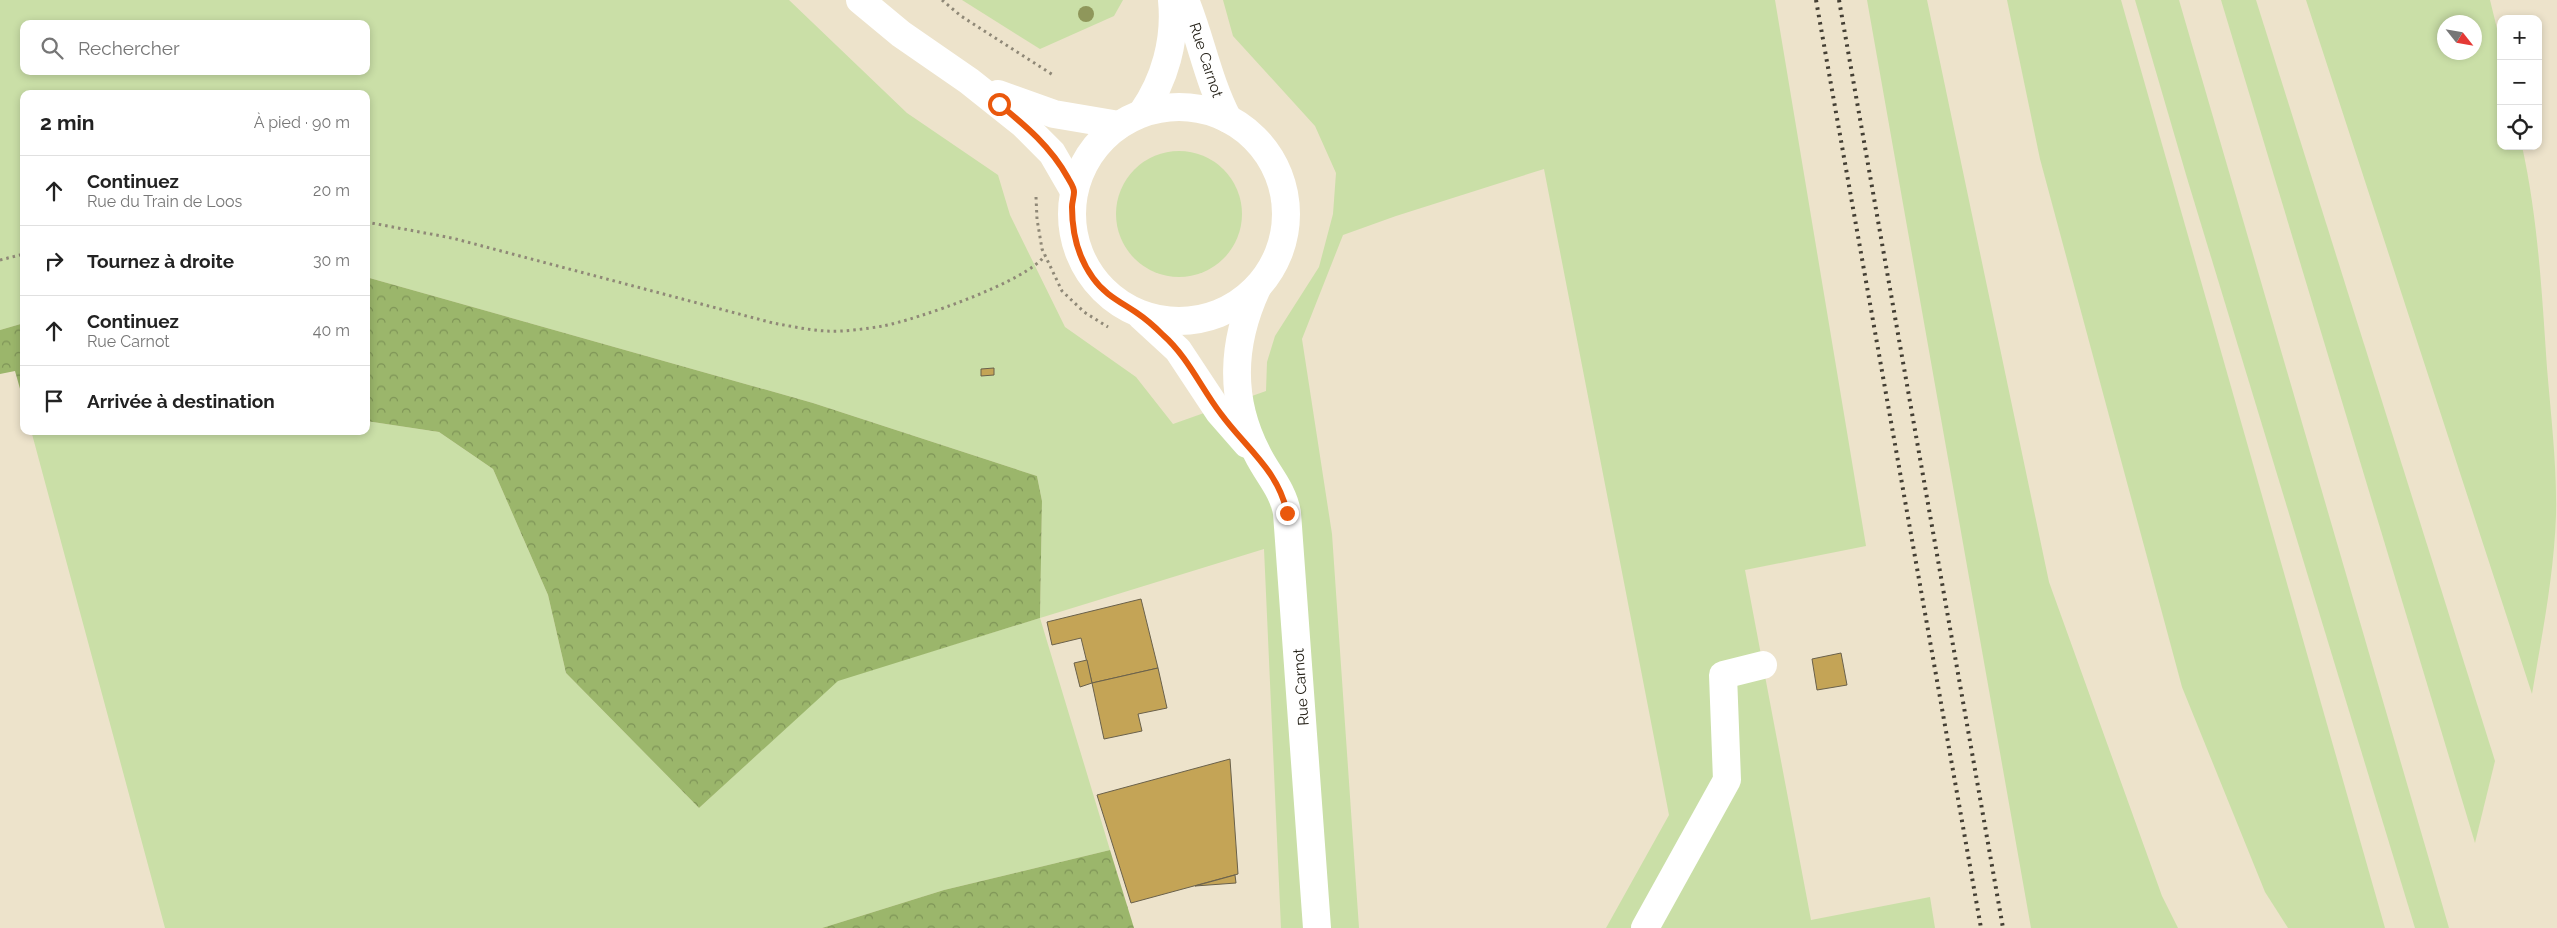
<!DOCTYPE html>
<html lang="fr">
<head>
<meta charset="utf-8">
<style>
	:root { --surface:#fff; --page:#f6f6f6; --text:#222; --muted:#767676; --line:#e0e0e0 }
	body { margin:0; font-family:Raleway,sans-serif; background:var(--page); color:var(--text) }
	.controls { position:absolute; right:15px; top:15px; display:grid; overflow:hidden; border-radius:10px; box-shadow:0 2px 8px #0003 }
	.controls button { width:45px; height:45px; display:grid; place-items:center; padding:0; border:0; border-bottom:1px solid var(--line); background:var(--surface); color:var(--text); font:25px sans-serif }
	.compass { position:absolute; left:2437px; top:15px; width:45px; height:45px; border-radius:50%; background:var(--surface); box-shadow:0 2px 8px #0003; rotate:121deg }
	.stop { position:absolute; width:15px; height:15px; margin:-11px; border:4px solid #ea580c; border-radius:50%; background:#fff }
	.stop.end { background:#ea580c; border-color:#fff; box-shadow:0 1px 5px #0008 }
	.list { margin:0; padding:0; list-style:none }
	h2 { display:flex; justify-content:space-between; align-items:center; height:65px; margin:0; padding:0 20px; font-size:21px }
	h2 small { font-size:16px; font-weight:400; color:var(--muted) }
	.list li { display:grid; grid-template-columns:32px 1fr auto; gap:15px; align-items:center; box-sizing:border-box; height:70px; padding:0 20px; border-top:1px solid var(--line) }
	.list b { display:block; font-size:19px; white-space:nowrap }
	.list p { margin:0; font-size:16px; white-space:nowrap; color:var(--muted) }
	.list em { font-size:16px; font-style:normal; color:var(--muted) }
	.icon { flex:none; width:28px; height:28px; fill:none; stroke:currentColor; stroke-width:2; stroke-linecap:round; stroke-linejoin:round }
	.map { position:relative; flex:none; width:2557px; height:928px; overflow:hidden }
	.search { position:absolute; background:var(--surface); box-shadow:0 2px 8px #0003; left:20px; top:20px; width:350px; height:55px; display:flex; align-items:center; gap:12px; box-sizing:border-box; padding:0 18px; border-radius:10px; color:var(--muted); font-size:19px }
	.panel { position:absolute; background:var(--surface); box-shadow:0 2px 8px #0003; left:20px; top:90px; width:350px; height:345px; border-radius:10px }
	.map>svg:first-child { display:block }
	.green { fill:#cadfa7; fill-rule:evenodd }
	.forest { fill:url(#forest-crowns) }
	.building { fill:#c4a456; stroke:#6a614b }
	.lines { fill:none; stroke-linecap:round; stroke-linejoin:round }
	.path { stroke:#8f8877; stroke-width:3; stroke-dasharray:2.5 4; stroke-linecap:butt }
	.minor { stroke:#fff; stroke-width:28 }
	.rail { stroke:#443f34; stroke-width:4; stroke-dasharray:2.5 5; stroke-linecap:butt }
	.tree { fill:#8f975b }
	.route { stroke:#ea580c; stroke-width:6 }
	.labels { text-anchor:middle; stroke-width:5; stroke-linejoin:round; paint-order:stroke }
	.street-label { font-size:15px; fill:#242017; stroke:#fff }
</style>
</head>
<body>
<div class="map">
<svg width="2557" height="928" viewBox="0 0 2557 928">
	<defs>
		<pattern id="forest-crowns" width="20" height="18" patternUnits="userSpaceOnUse" patternTransform="scale(1.25)"><rect width="20" height="18" fill="#9bb66b"/><path d="M2 6a3 3 0 1 1 6 0M12 15a3 3 0 1 1 6 0" fill="none" stroke="#7e9457"/></pattern>
	</defs>
	<rect width="100%" height="100%" fill="#ede3cb"/>
	<g class="green">
		<path d="M0,0H789L907,113L998,175L1010,215L1065,327L1136,377L1173,424L1266,391L1267,362L1275,336L1319,267L1333,214L1336,173L1315,126L1233,36L1223,0H1775L1866,546L1745,570L1811,920L1930,897L1935,928H1606L1669,815L1544,169L1396,216L1343,235L1302,339L1332,534L1359,928H1281L1264,549L1040,618L1110,850L944,890L822,928H165L32,434L51,431H366V421L439,432L493,469L548,595L566,673L699,808L838,680L1040,618L1042,501L1037,476L813,403L366,277V94H24V323L0,330ZM24,24H366V71H24Z"/>
		<polygon points="962,0 1123,0 1114,16 1040,49"/>
		<polygon points="1867,0 1927,0 2049,582 2162,896 2178,928 2031,928"/>
		<polygon points="2007,0 2121,0 2385,928 2288,928 2265,892 2182,687 2040,159"/>
		<polygon points="2135,0 2179,0 2449,928 2415,928 2187,178"/>
		<polygon points="2221,0 2256,0 2495,761 2475,843"/>
		<path d="M2306,0H2490L2501,45V146H2522C2538,219 2542,294 2547,368C2551,417 2557,465 2556,515C2554,575 2542,635 2532,694ZM2444,22H2474V52H2444Z"/>
		<circle cx="1179" cy="214" r="63"/>
	</g>
	<g class="forest">
		<polygon points="366,277 813,403 1037,476 1042,501 1040,618 838,681 699,808 566,673 548,595 493,469 439,432 366,421"/>
		<polygon points="24,323 24,403 15,371 0,374 0,330"/>
		<polygon points="1110,850 1134,928 822,928 944,890"/>
	</g>
	<g class="building">
		<polygon points="994,368 994,375 981,376 981,369"/>
		<polygon points="1141,599 1158,668 1092,683 1081,638 1052,645 1047,622"/>
		<polygon points="1841,653 1847,685 1817,690 1812,659"/>
		<polygon points="1087,660 1092,683 1080,687 1074,663"/>
		<polygon points="1158,668 1167,708 1138,714 1142,731 1104,739 1092,683"/>
		<polygon points="1230,759 1238,874 1131,903 1097,795"/>
		<polygon points="1235,875 1236,883 1195,886"/>
	</g>
	<g class="lines">
		<g class="path">
			<polyline points="942,0 961,16 1053,75"/>
			<polyline points="1036,197 1037,219 1042,249 1062,291 1084,312 1108,327"/>
			<path d="M366,222L452,238L773,323C790,326 808,330 826,331C843,332 865,329 883,326C915,320 1029,281 1045,255"/>
			<polyline points="0,260 24,254"/>
		</g>
		<g class="minor">
			<polyline points="860,0 901,34 969,81 1023,124 1052,153 1074,191"/>
			<path d="M1185,0C1201,39 1208,81 1228,119"/>
			<polyline points="998,94 1054,114 1119,125"/>
			<circle cx="1179" cy="214" r="107"/>
			<path d="M1142,113C1165,80 1176,40 1172,0"/>
			<path d="M1257,288C1232,342 1229,399 1257,453C1267,474 1283,489 1287,513L1317,928"/>
			<polyline points="1141,316 1178,350 1219,412 1247,444"/>
			<polyline points="1645,928 1727,780 1723,675 1763,665"/>
		</g>
		<g class="rail">
			<polyline points="1816,0 1981,928"/>
			<polyline points="1839,0 2003,928"/>
		</g>
	</g>
	<circle class="tree" cx="1086" cy="14" r="8"/>
	<g class="lines">
		<path class="route" d="M999,104C1026,126 1051,147 1068,178C1070,182 1074,187 1074,192C1074,197 1072,202 1072,207C1072,233 1077,256 1093,278C1105,295 1121,302 1137,313C1146,319 1155,327 1163,335C1188,357 1201,388 1221,414C1245,447 1279,471 1287,513"/>
	</g>
	<g class="labels">
		<g class="street-label">
			<text transform="translate(1206 60) rotate(72)" y="5">Rue Carnot</text>
			<text transform="translate(1301 687) rotate(-94)" y="5">Rue Carnot</text>
		</g>
	</g>
</svg>
<div class="controls">
<button>+</button>
<button>−</button>
<button><svg class="icon" aria-label="locate" viewBox="0 0 24 24"><circle cx="12" cy="12" r="6"/><path d="M12 2v4M12 18v4M2 12h4M18 12h4"/></svg></button>
</div>
<svg class="compass" viewBox="-18 -18 36 36"><path d="M0-13l5 13h-10z" fill="#e53935"/><path d="M0 13l5-13h-10z" fill="#767676"/></svg>
<div class="stop" style="left:999px;top:104px"></div>
<div class="stop end" style="left:1287px;top:513px"></div>
<div class="search"><svg class="icon" aria-label="search" viewBox="0 0 24 24"><circle cx="10" cy="10" r="6"/><path d="M15 15l6 6"/></svg>Rechercher</div>
<section class="panel">
<h2>2 min<small>À pied · 90 m</small></h2>
<ul class="list">
<li><svg class="icon" aria-label="ahead" viewBox="0 0 24 24"><path d="M12 20V5M6 11l6-6 6 6"/></svg><div><b>Continuez</b><p>Rue du Train de Loos</p></div><em>20 m</em></li>
<li><svg class="icon" aria-label="right" viewBox="0 0 24 24"><path d="M7 20v-9h11M14 6l5 5-5 5"/></svg><div><b>Tournez à droite</b></div><em>30 m</em></li>
<li><svg class="icon" aria-label="ahead" viewBox="0 0 24 24"><path d="M12 20V5M6 11l6-6 6 6"/></svg><div><b>Continuez</b><p>Rue Carnot</p></div><em>40 m</em></li>
<li><svg class="icon" aria-label="arrive" viewBox="0 0 24 24"><path d="M6 21V4h12l-3 4 3 4H6"/></svg><div><b>Arrivée à destination</b></div></li>
</ul>
</section>
</div>
</body>
</html>
